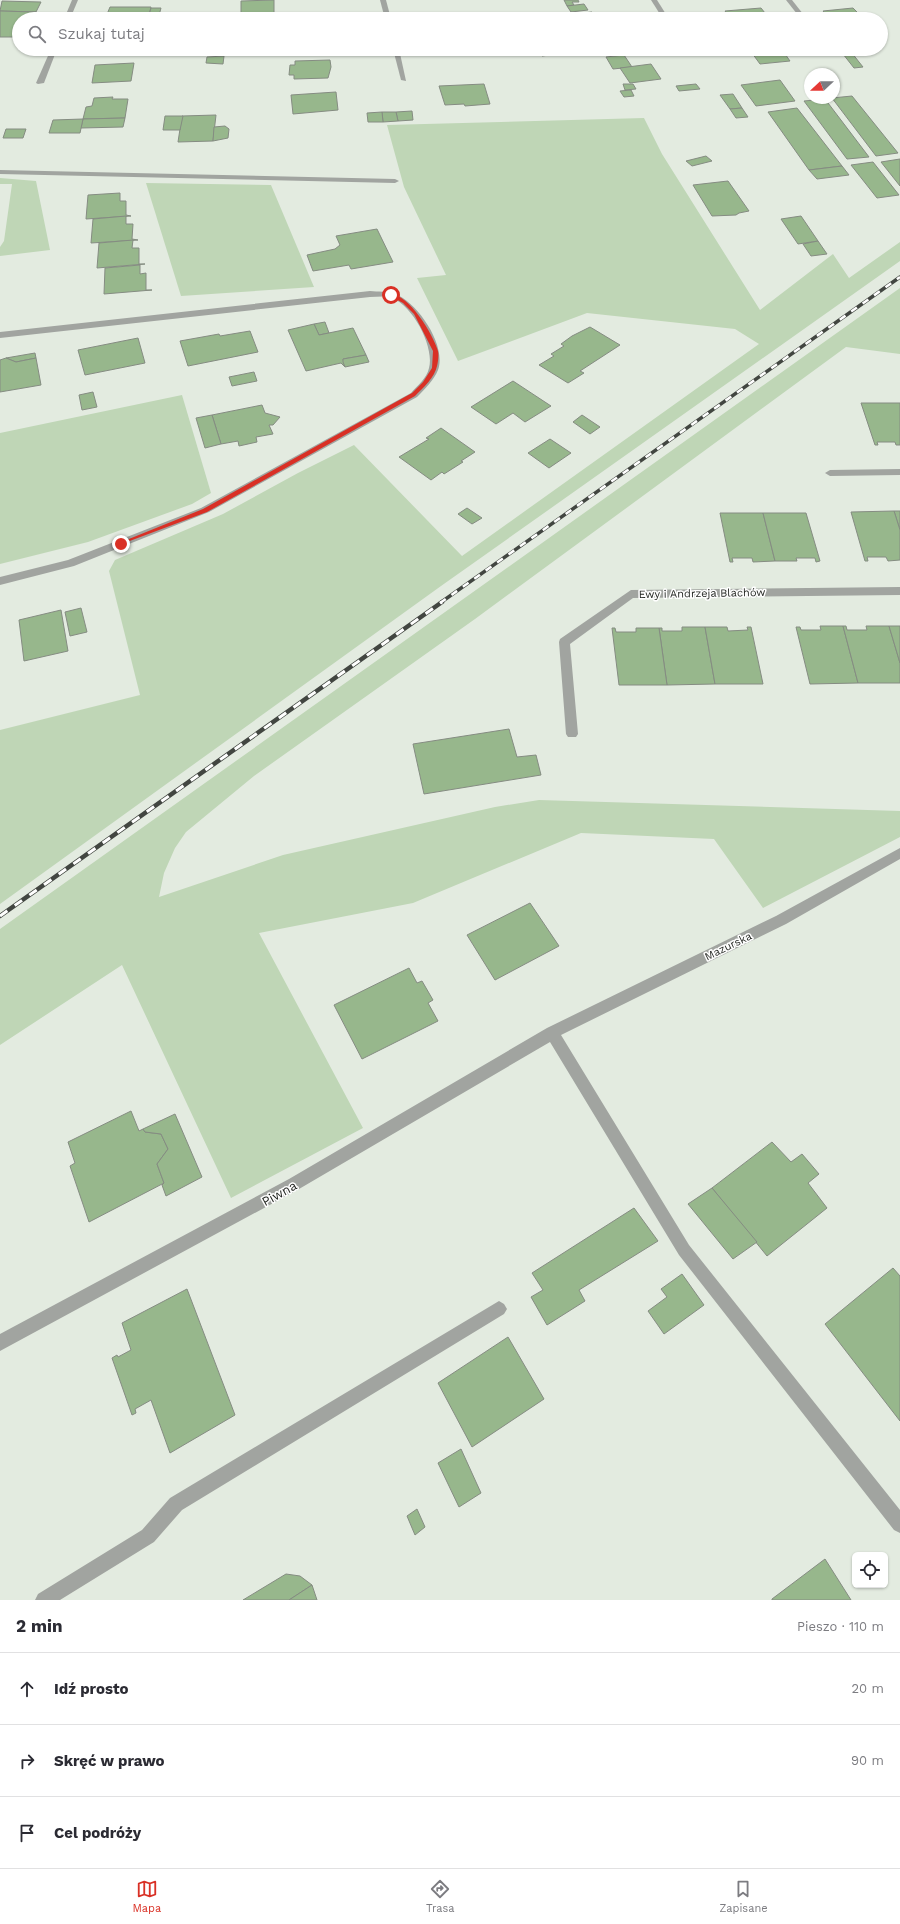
<!DOCTYPE html>
<html lang="pl">
<head>
<meta charset="utf-8">
<style>
	:root { --surface:#fff; --page:#f7f7f7; --text:#2b2b33; --muted:#7c7c81; --line:#e1e1e2; --accent:#d93025 }
	body { margin:0; font-family:"Work Sans",sans-serif; background:var(--page); color:var(--text) }
	.controls { position:absolute; right:12px; bottom:12px; display:grid; overflow:hidden; border-radius:6px; box-shadow:0 1px 3px #0004 }
	.controls button { width:36px; height:36px; display:grid; place-items:center; padding:0; border:0; border-bottom:1px solid var(--line); background:var(--surface); color:var(--text); font:20px sans-serif }
	.compass { position:absolute; left:804px; top:68px; width:36px; height:36px; border-radius:50%; background:var(--surface); box-shadow:0 1px 3px #0004; rotate:248deg }
	.stop { position:absolute; width:12px; height:12px; margin:-9px; border:3px solid #d93025; border-radius:50%; background:#fff }
	.stop.end { background:#d93025; border-color:#fff; box-shadow:0 1px 4px #0008 }
	.list { margin:0; padding:0; list-style:none }
	h2 { display:flex; justify-content:space-between; align-items:center; height:52px; margin:0; padding:0 16px; font-size:17px }
	h2 small { font-size:13px; font-weight:400; color:var(--muted) }
	.list li { display:grid; grid-template-columns:26px 1fr auto; gap:12px; align-items:center; box-sizing:border-box; height:72px; padding:0 16px; border-top:1px solid var(--line) }
	.list b { display:block; font-size:15px; white-space:nowrap }
	.list em { font-size:13px; font-style:normal; color:var(--muted) }
	.icon { flex:none; width:22px; height:22px; fill:none; stroke:currentColor; stroke-width:2; stroke-linecap:round; stroke-linejoin:round }
	.map { position:relative; flex:none; width:900px; height:1600px; overflow:hidden }
	.search { position:absolute; background:var(--surface); box-shadow:0 1px 3px #0004; left:12px; right:12px; top:12px; height:44px; display:flex; align-items:center; gap:10px; box-sizing:border-box; padding:0 14px; border-radius:22px; color:var(--muted); font-size:15px }
	.sheet { height:268px; background:var(--surface) }
	nav { display:flex; justify-content:space-around; align-items:center; box-sizing:border-box; height:56px; border-top:1px solid var(--line); background:var(--surface); font-size:11px; color:var(--muted) }
	nav a { display:grid; justify-items:center; gap:2px }
	nav .on { color:var(--accent) }
	.map>svg:first-child { display:block }
	.green { fill:#bfd6b6 }
	.building { fill:#97b78c; stroke:#858c82 }
	.lines { fill:none; stroke-linecap:round; stroke-linejoin:round }
	.lane { fill:#a1a4a0; fill-rule:evenodd }
	.street { fill:#a1a4a0; fill-rule:evenodd }
	.rail-far1-casing { stroke:#424641; stroke-width:3.5 }
	.rail-casing { stroke:#424641; stroke-width:4.5 }
	.rail-far1 { stroke:#fff; stroke-width:2.5; stroke-dasharray:7; stroke-linecap:butt }
	.rail { stroke:#fff; stroke-width:3; stroke-dasharray:9; stroke-linecap:butt }
	.route { fill:#d93025 }
	.labels { text-anchor:middle; stroke-width:3; stroke-linejoin:round; paint-order:stroke }
	.street-label { font-size:11px; fill:#1d201c; stroke:#fff }
	.near-street-label { font-size:13px; fill:#1d201c; stroke:#fff }
</style>
</head>
<body>
<div class="map">
<svg width="900" height="1600" viewBox="0 0 900 1600">
	<rect width="100%" height="100%" fill="#e3ebe0"/>
	<g class="green">
		<polygon points="644,118 662,154 760,310 833,254 849,278 900,242 900,261 441,586 0,904 0,730 140,695 109,571 115,560 223,514 298,473 354,445 462,556 759,344 735,329 587,313 458,361 417,278 446,275 404,187 387,125"/>
		<polygon points="0,178 36,181 50,250 0,256 0,247 4,241 12,184 0,184"/>
		<polygon points="146,183 271,185 314,287 181,296"/>
		<polygon points="900,288 900,354 846,347 475,619 254,776 186,832 175,848 164,873 159,897 283,855 495,807 539,800 900,811 900,837 763,908 714,839 581,833 413,903 259,933 363,1128 231,1198 122,965 0,1045 0,929"/>
		<polygon points="182,395 211,493 192,504 88,542 0,564 0,433"/>
	</g>
	<g class="building">
		<polygon points="274,0 274,16 241,17 241,1"/>
		<polygon points="564,0 578,0 579,2 572,2 574,5 567,6"/>
		<polygon points="2,1 41,2 36,12 0,11"/>
		<polygon points="584,4 588,10 571,12 567,6"/>
		<polygon points="110,7 151,7 148,19 105,19"/>
		<polygon points="151,8 161,8 158,19 148,19"/>
		<polygon points="761,8 769,18 731,19 725,11"/>
		<polygon points="853,8 864,19 830,19 823,11"/>
		<polygon points="0,11 36,12 32,19 19,19 19,37 0,37"/>
		<polygon points="592,12 595,16 577,18 574,14"/>
		<polygon points="442,15 444,19 411,18"/>
		<polygon points="640,15 643,19 607,19"/>
		<polygon points="100,49 134,49 133,52 99,52"/>
		<polygon points="225,49 242,49 241,55 225,55"/>
		<polygon points="537,49 569,49 571,52 542,56"/>
		<polygon points="755,49 785,49 786,50 783,51 790,61 760,64 752,53 758,53"/>
		<polygon points="176,50 199,50 198,55 175,55"/>
		<polygon points="852,53 859,62 863,67 854,68 843,54"/>
		<polygon points="624,55 632,67 613,69 606,57"/>
		<polygon points="224,56 223,64 206,63 207,57"/>
		<polygon points="330,60 331,67 328,78 294,79 294,75 289,75 290,65 295,65 295,61"/>
		<polygon points="134,63 131,81 92,83 95,65"/>
		<polygon points="651,64 661,79 630,83 620,68"/>
		<polygon points="780,80 795,101 756,106 741,85"/>
		<polygon points="484,84 490,104 465,106 464,104 445,105 439,86"/>
		<polygon points="623,84 633,84 636,89 625,90"/>
		<polygon points="696,84 700,89 679,91 676,86"/>
		<polygon points="631,90 634,96 624,97 620,91"/>
		<polygon points="336,92 338,110 293,114 291,95"/>
		<polygon points="733,94 742,108 730,109 720,95"/>
		<polygon points="852,96 898,153 876,156 832,98"/>
		<polygon points="113,97 112,99 128,99 125,118 83,119 86,107 92,106 94,98"/>
		<polygon points="825,99 869,157 847,159 804,101"/>
		<polygon points="742,108 748,117 736,118 730,109"/>
		<polygon points="797,108 842,166 809,170 768,112"/>
		<polygon points="412,111 413,120 398,121 396,112"/>
		<polygon points="382,112 396,112 398,121 383,122"/>
		<polygon points="382,112 383,122 368,122 367,113"/>
		<polygon points="216,115 213,141 178,142 182,116"/>
		<polygon points="165,116 183,116 180,130 163,130"/>
		<polygon points="125,118 123,127 81,128 83,119"/>
		<polygon points="83,119 80,133 49,133 53,120"/>
		<polygon points="225,126 229,129 228,138 213,141 214,127"/>
		<polygon points="6,129 26,129 23,138 3,138"/>
		<polygon points="706,156 712,161 692,166 686,161"/>
		<polygon points="900,159 900,186 881,162"/>
		<polygon points="873,162 899,195 877,198 851,165"/>
		<polygon points="842,166 849,175 817,179 809,170"/>
		<polygon points="728,181 749,211 739,213 736,215 712,216 693,185"/>
		<polygon points="120,193 120,201 126,201 126,215 131,216 86,219 88,195"/>
		<polygon points="126,216 126,224 133,224 132,239 138,240 91,243 93,219"/>
		<polygon points="801,216 818,241 798,244 781,219"/>
		<polygon points="377,229 393,262 351,269 349,265 313,271 307,255 335,249 340,245 336,236"/>
		<polygon points="133,240 132,248 139,248 139,264 145,264 97,268 99,243"/>
		<polygon points="818,241 827,254 811,256 803,244"/>
		<polygon points="140,265 140,274 146,273 146,290 152,290 104,294 105,268"/>
		<polygon points="325,322 329,333 319,335 314,324"/>
		<polygon points="314,324 319,335 353,328 366,355 343,359 345,367 341,363 306,371 288,330"/>
		<polygon points="590,327 620,345 580,371 584,373 568,383 539,365 554,356 551,354 564,346 561,344 572,336"/>
		<polygon points="250,331 258,352 188,366 180,341 219,334 220,336"/>
		<polygon points="138,338 145,363 85,375 78,350"/>
		<polygon points="35,353 36,358 16,362 6,358"/>
		<polygon points="366,355 369,362 345,367 343,362 343,359"/>
		<polygon points="6,358 16,362 36,358 41,385 0,392 0,360"/>
		<polygon points="254,372 257,381 232,386 229,377"/>
		<polygon points="513,381 551,406 525,422 513,413 496,424 471,407"/>
		<polygon points="93,392 97,407 82,410 79,395"/>
		<polygon points="861,403 900,403 900,445 896,445 895,442 877,442 878,445 875,445"/>
		<polygon points="262,405 265,413 280,417 273,425 269,425 273,434 256,437 257,442 239,446 238,441 221,444 212,415"/>
		<polygon points="212,415 221,444 205,448 196,418"/>
		<polygon points="582,415 600,427 590,434 573,422"/>
		<polygon points="441,428 475,452 461,461 463,462 444,474 442,472 431,480 399,457 429,439 426,438"/>
		<polygon points="550,439 571,453 549,468 528,453"/>
		<polygon points="467,508 482,518 472,524 458,514"/>
		<polygon points="894,511 900,511 900,530"/>
		<polygon points="894,511 900,530 900,560 888,561 886,557 867,557 868,561 865,561 851,512"/>
		<polygon points="720,513 763,513 775,561 753,562 752,558 732,558 733,562 730,562"/>
		<polygon points="763,513 806,513 820,561 816,562 815,558 796,558 797,561 775,561"/>
		<polygon points="81,608 87,632 70,636 65,612"/>
		<polygon points="61,610 68,651 24,661 19,620"/>
		<polygon points="820,626 843,626 858,683 810,684 796,627 800,627 801,630 821,630"/>
		<polygon points="843,626 846,626 847,630 867,630 866,626 889,626 900,663 900,683 858,683"/>
		<polygon points="889,626 900,626 900,663"/>
		<polygon points="682,627 705,627 715,684 667,685 659,628 662,628 662,631 682,631"/>
		<polygon points="705,627 727,627 728,631 748,630 747,627 751,627 763,684 715,684"/>
		<polygon points="612,628 615,628 616,632 636,632 636,628 659,628 667,685 619,685"/>
		<polygon points="509,729 517,757 536,755 541,775 424,794 413,744"/>
		<polygon points="530,903 559,946 495,980 467,935"/>
		<polygon points="409,968 417,983 422,981 433,1000 428,1003 438,1021 362,1059 334,1005"/>
		<polygon points="131,1111 139,1131 143,1129 145,1132 161,1134 168,1149 157,1164 164,1183 89,1222 70,1166 75,1163 68,1142"/>
		<polygon points="175,1114 202,1177 166,1196 162,1185 164,1183 157,1164 168,1149 161,1134 145,1132 143,1129"/>
		<polygon points="772,1142 791,1162 802,1154 819,1174 808,1183 827,1208 767,1256 712,1188"/>
		<polygon points="712,1188 757,1242 733,1259 688,1204"/>
		<polygon points="634,1208 658,1241 579,1290 585,1301 547,1325 531,1297 543,1290 532,1273"/>
		<polygon points="893,1268 900,1276 900,1421 825,1324"/>
		<polygon points="682,1274 704,1305 664,1334 648,1311 667,1297 661,1289"/>
		<polygon points="187,1289 235,1415 170,1453 151,1400 135,1409 136,1413 132,1415 112,1358 117,1355 118,1357 131,1350 122,1323"/>
		<polygon points="508,1337 544,1399 472,1447 438,1383"/>
		<polygon points="461,1449 481,1493 459,1507 438,1463"/>
		<polygon points="417,1509 425,1527 415,1535 407,1516"/>
		<polygon points="825,1559 851,1600 772,1600 772,1599"/>
		<polygon points="286,1574 300,1576 312,1585 289,1600 243,1600"/>
		<polygon points="312,1585 317,1600 289,1600"/>
	</g>
	<g class="lines">
		<g class="lane">
			<polygon points="0,170 395,179 399,181 395,183 0,174"/>
			<path d="M370,291C378,292 387,291 395,294C417,302 447,345 438,370C434,380 425,389 417,397L209,512L74,566L0,585V577L68,560L201,508L411,393C417,386 427,378 429,368C435,346 411,302 389,297C383,296 376,297 370,297L0,338V332Z"/>
			<polygon points="499,1301 504,1304 507,1309 504,1314 182,1510 154,1542 60,1600 35,1600 38,1594 142,1530 170,1498"/>
		</g>
		<g class="street">
			<polygon points="72,0 78,0 70,19 64,19"/>
			<polygon points="380,0 386,0 391,19 385,19"/>
			<polygon points="651,0 657,0 669,19 663,19"/>
			<polygon points="786,0 792,0 807,19 801,19"/>
			<polygon points="51,49 57,49 44,83 38,84 36,83"/>
			<polygon points="393,49 399,49 406,81 401,80"/>
			<polygon points="900,469 900,475 830,476 825,473 830,470"/>
			<polygon points="900,587 900,595 633,598 570,644 578,734 576,737 568,737 566,734 559,642 560,639 631,590"/>
			<polygon points="900,848 900,859 786,924 561,1035 689,1245 900,1510 900,1533 894,1530 679,1255 550,1042 299,1189 0,1351 0,1334 289,1179 547,1028 776,916"/>
		</g>
		<g class="rail-far1-casing">
			<polyline id="rail-far1" points="440,603 900,277"/>
		</g>
		<g class="rail-casing">
			<polyline id="rail" points="0,916 442,602"/>
		</g>
		<use href="#rail-far1" class="rail-far1"/>
		<use href="#rail" class="rail"/>
	</g>
	<path class="route" d="M390,294C409,294 433,334 438,351C439,355 438,362 437,366C435,377 423,388 415,396L207,512L119,545V543L203,509L412,393L423,382L432,368L433,351L414,314L403,303L390,296Z"/>
	<g class="labels">
		<g class="street-label">
			<text transform="translate(702 593) rotate(-1)" y="4">Ewy i Andrzeja Blachów</text>
			<text transform="translate(728 946) rotate(-26)" y="4">Mazurska</text>
		</g>
		<g class="near-street-label">
			<text transform="translate(279 1193) rotate(-29)" y="5">Piwna</text>
		</g>
	</g>
</svg>
<div class="controls">
<button><svg class="icon" aria-label="locate" viewBox="0 0 24 24"><circle cx="12" cy="12" r="6"/><path d="M12 2v4M12 18v4M2 12h4M18 12h4"/></svg></button>
</div>
<svg class="compass" viewBox="-18 -18 36 36"><path d="M0-13l5 13h-10z" fill="#e53935"/><path d="M0 13l5-13h-10z" fill="#7c7c81"/></svg>
<div class="stop" style="left:391px;top:295px"></div>
<div class="stop end" style="left:121px;top:544px"></div>
<div class="search"><svg class="icon" aria-label="search" viewBox="0 0 24 24"><circle cx="10" cy="10" r="6"/><path d="M15 15l6 6"/></svg>Szukaj tutaj</div>
</div>
<section class="sheet">
<h2>2 min<small>Pieszo · 110 m</small></h2>
<ul class="list">
<li><svg class="icon" aria-label="ahead" viewBox="0 0 24 24"><path d="M12 20V5M6 11l6-6 6 6"/></svg><div><b>Idź prosto</b></div><em>20 m</em></li>
<li><svg class="icon" aria-label="right" viewBox="0 0 24 24"><path d="M7 20v-9h11M14 6l5 5-5 5"/></svg><div><b>Skręć w prawo</b></div><em>90 m</em></li>
<li><svg class="icon" aria-label="arrive" viewBox="0 0 24 24"><path d="M6 21V4h12l-3 4 3 4H6"/></svg><div><b>Cel podróży</b></div></li>
</ul>
</section>
<nav>
<a class="on"><svg class="icon" aria-label="map" viewBox="0 0 24 24"><path d="M3 6l6-2 6 2 6-2v14l-6 2-6-2-6 2zM9 4v14M15 6v14"/></svg>Mapa</a>
<a><svg class="icon" aria-label="directions" viewBox="0 0 24 24"><path d="M12 3l9 9-9 9-9-9zM9 14v-3h6M13 9l2 2-2 2"/></svg>Trasa</a>
<a><svg class="icon" aria-label="saved" viewBox="0 0 24 24"><path d="M7 4h10v16l-5-4-5 4z"/></svg>Zapisane</a>
</nav>
</body>
</html>
